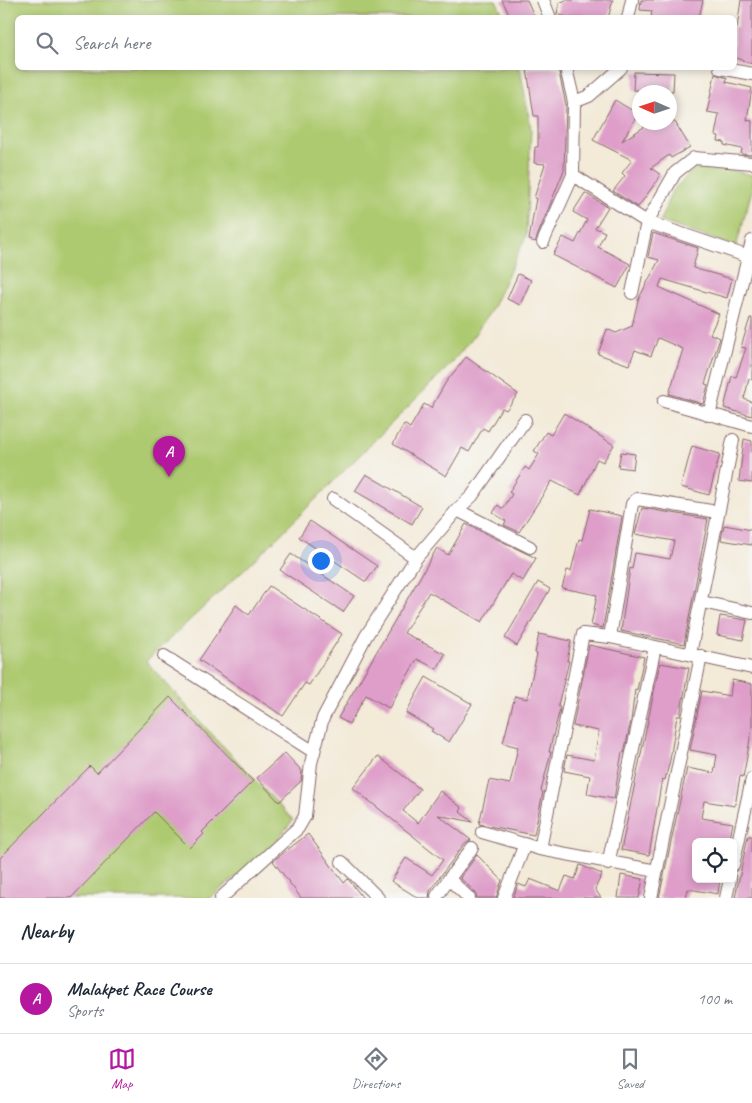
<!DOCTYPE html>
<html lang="en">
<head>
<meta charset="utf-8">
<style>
	:root { --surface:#fff; --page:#f6f6f7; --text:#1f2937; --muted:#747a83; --line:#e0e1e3; --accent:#b5179e }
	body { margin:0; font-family:Caveat,sans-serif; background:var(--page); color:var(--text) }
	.controls { position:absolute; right:15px; bottom:15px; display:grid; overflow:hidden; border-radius:8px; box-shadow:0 2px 8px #0003 }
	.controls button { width:45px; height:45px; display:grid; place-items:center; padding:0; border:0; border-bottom:1px solid var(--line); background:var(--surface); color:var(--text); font:25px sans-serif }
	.compass { position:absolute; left:632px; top:85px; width:45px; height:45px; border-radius:50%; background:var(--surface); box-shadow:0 2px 8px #0003; rotate:273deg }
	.you { position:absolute; left:320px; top:560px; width:18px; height:18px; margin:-12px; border:4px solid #fff; border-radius:50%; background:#1a73e8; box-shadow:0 0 0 8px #1a73e833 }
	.badge { display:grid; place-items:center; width:32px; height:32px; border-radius:50%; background:var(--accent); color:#fff; font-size:16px; font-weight:700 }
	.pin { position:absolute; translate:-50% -41px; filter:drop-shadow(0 1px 2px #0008) }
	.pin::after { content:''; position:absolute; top:26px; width:18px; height:15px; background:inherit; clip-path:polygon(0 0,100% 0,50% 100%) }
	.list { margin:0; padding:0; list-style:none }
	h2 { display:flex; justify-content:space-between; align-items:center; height:65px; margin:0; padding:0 20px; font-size:21px }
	h2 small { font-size:16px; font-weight:400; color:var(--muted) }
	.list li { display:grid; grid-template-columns:32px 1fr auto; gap:15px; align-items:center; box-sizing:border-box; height:70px; padding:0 20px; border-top:1px solid var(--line) }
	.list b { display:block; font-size:19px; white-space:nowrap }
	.list p { margin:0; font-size:16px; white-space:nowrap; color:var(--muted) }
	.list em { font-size:16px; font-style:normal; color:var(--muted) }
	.icon { flex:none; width:28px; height:28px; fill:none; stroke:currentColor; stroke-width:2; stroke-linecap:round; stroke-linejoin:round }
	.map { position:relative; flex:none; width:752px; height:898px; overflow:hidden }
	.search { position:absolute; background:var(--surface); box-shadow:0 2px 8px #0003; left:15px; right:15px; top:15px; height:55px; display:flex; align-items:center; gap:12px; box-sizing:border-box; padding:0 18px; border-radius:8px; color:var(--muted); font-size:19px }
	.sheet { height:135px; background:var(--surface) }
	nav { display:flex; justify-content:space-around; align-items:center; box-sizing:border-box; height:70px; border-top:1px solid var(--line); background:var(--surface); font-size:14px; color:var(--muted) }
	nav a { display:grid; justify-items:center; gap:2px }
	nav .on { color:var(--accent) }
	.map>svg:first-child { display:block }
	.green { fill:#aeca71; stroke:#7c744e }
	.building { fill:#de9ec9 }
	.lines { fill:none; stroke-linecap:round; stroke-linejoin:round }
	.street-casing { stroke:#856668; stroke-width:14 }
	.street { stroke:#fff; stroke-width:12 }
</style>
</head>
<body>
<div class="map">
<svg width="752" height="898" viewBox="0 0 752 898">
	<rect width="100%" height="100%" fill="#f6f6f2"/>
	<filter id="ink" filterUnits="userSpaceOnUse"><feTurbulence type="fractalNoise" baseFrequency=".02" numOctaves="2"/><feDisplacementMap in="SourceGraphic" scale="10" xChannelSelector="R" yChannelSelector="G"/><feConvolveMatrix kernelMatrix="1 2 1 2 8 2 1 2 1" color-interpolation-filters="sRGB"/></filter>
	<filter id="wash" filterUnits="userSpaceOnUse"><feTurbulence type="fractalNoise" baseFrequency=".0096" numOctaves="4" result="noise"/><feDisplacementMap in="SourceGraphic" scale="20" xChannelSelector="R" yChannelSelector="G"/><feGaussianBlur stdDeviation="1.12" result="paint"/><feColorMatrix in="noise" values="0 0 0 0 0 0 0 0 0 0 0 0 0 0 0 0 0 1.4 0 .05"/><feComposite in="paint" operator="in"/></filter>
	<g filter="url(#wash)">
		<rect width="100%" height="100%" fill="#f3ead8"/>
		<g class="green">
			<polygon points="0,0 496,0 504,17 18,18 18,68 520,68 531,129 526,236 492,309 475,334 451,364 271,544 146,661 207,729 293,820 270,849 210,898 0,898"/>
			<polygon points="700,163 752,175 752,190 736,247 660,221 672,191"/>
		</g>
		<g id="blocks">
			<g class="building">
				<polygon points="502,0 527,0 535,18 511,18"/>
				<polygon points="566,0 613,0 608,18 569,18 557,14 559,3"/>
				<polygon points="641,0 703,0 699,18 651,18 652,11 640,10"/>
				<polygon points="741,0 752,0 752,64 734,57 734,27 737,28"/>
				<polygon points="535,68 558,68 566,105 564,170 535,242 529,240 536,198 534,198 545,164 534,163 535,147 538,147 538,116 534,116 527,69"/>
				<polygon points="634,72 674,73 673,91 638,92 638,90 633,90"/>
				<polygon points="715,74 727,78 726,82 752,88 747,120 752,121 752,155 741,154 742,149 724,145 724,142 718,141 719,136 715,135 719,114 707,112"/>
				<polygon points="615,100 638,114 622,141 652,122 675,122 690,147 671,158 669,155 651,168 661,175 638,207 613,191 625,176 622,173 632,160 593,140"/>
				<polygon points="585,193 608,207 595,228 605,232 598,247 630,264 617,288 553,255 563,237 575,243 587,220 573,212"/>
				<polygon points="653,233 698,248 693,268 732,279 727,298 662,279 659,287 719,314 710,334 720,338 705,384 708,385 703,404 669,394 683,349 658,338 651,356 635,350 629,365 598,354 607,329 616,333 632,326 638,300 659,260 648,257"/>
				<polygon points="518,274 531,280 520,305 507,299"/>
				<polygon points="750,318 752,318 752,380 749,379 744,399 752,402 752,416 724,408 732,376 736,377 746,348 741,347"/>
				<polygon points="466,357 518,394 506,410 502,408 488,431 483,428 469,452 462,448 446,476 393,444 404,424 410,428 424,404 431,408 446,382"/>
				<polygon points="564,413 614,445 603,462 597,459 580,495 552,481 519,532 504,525 506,521 493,513 498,505 503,509 512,494 509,492 525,467 529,470 539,454 534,451 546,432 551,435"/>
				<polygon points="744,439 752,441 752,483 739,481"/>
				<polygon points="692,446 720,454 709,495 681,487"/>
				<polygon points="621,452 635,454 633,469 618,467"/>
				<polygon points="366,474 422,507 412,524 355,491"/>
				<polygon points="642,508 708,519 684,644 621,631 630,568 632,569 635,553 670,559 674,541 635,534"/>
				<polygon points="590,509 622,516 603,628 591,625 597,595 562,588 567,570 571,571 579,539 582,540"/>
				<polygon points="310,521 377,566 366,582 299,537"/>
				<polygon points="466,524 536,558 523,581 511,574 482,622 429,592 404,633 445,654 437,669 417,659 389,708 366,695 349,724 338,718 437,548 448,555"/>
				<polygon points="724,525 752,530 752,545 721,540"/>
				<polygon points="291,554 354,596 343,612 280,570"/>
				<polygon points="538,582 550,589 517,646 505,638"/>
				<polygon points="269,586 342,634 309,685 305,683 283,716 199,660 236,605 249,615"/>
				<polygon points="720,616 747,620 743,640 717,635"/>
				<polygon points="539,634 571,641 567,661 569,661 558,705 560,709 549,752 551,752 541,791 543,792 534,835 479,824 489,780 510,784 518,747 503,743 515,696 527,699 537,654 535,653"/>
				<polygon points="589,645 644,657 637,690 635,689 631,721 624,753 622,752 614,799 587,794 590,776 564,771 567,755 594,760 599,731 573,726"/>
				<polygon points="660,663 689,668 680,716 677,716 670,760 665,780 662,779 649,855 621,850"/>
				<polygon points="426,677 472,704 449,742 431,731 433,729 406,713"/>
				<polygon points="732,680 752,684 752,727 746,762 743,777 740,776 735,806 704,801 701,818 733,823 730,838 728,842 696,842 696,879 720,879 718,894 688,889 686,898 659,898 687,768 714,773 717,755 690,750 702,691 730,696"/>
				<polygon points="170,697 253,781 202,832 204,834 190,848 154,812 71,898 0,898 0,858 90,766 97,773"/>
				<polygon points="285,753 302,771 301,781 279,802 257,778"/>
				<polygon points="378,756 420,789 403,811 418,823 440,791 462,808 460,812 473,822 438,815 471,840 465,843 442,874 430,891 429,898 418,898 391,881 406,858 432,875 443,860 353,788"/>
				<polygon points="308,834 344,883 348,879 363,898 301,898 273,861"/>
				<polygon points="748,836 752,836 752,898 735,898"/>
				<polygon points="477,855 502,880 496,898 477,898 475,892 460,878"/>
				<polygon points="580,865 602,874 595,889 601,898 513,898 518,884 526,887 530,879 560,891 566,876 575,879"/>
				<polygon points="621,875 643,879 639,898 618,898"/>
			</g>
		</g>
	</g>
	<g filter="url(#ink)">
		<use href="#blocks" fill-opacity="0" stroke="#856668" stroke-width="1"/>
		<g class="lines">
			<g class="street-casing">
				<g id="street">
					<polyline points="543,0 550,18"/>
					<polyline points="628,18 632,0"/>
					<polyline points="720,68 752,74"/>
					<polyline points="574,102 589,96 621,68"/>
					<polyline points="573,175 647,222 752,258"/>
					<polyline points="543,242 573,175 574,102 566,68"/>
					<polyline points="632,293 647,222 675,173 694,158 752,163"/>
					<polyline points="664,401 752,426"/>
					<polyline points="709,415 752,241"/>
					<polyline points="457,510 472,496 525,420"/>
					<polyline points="416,558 457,510 530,547"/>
					<polyline points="702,602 752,613"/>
					<polyline points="610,637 632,504 637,499 717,512"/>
					<polyline points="690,654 733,440"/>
					<polyline points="164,656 314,752"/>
					<polyline points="482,832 540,849 657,871"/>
					<polyline points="540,849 583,634 610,637 752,668"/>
					<polyline points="342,862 378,898"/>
					<polyline points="608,864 655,647"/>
					<polyline points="733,865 752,779"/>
					<polyline points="437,896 449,879"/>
					<polyline points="221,898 298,828 305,816 311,763 323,718 366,636 416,558 333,499"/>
					<polyline points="469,898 449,879 472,848"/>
					<polyline points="504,898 525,844"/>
					<polyline points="651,898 701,656"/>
					<polyline points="726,898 730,879"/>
				</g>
			</g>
			<use href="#street" class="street"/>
		</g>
	</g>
</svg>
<div class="controls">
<button><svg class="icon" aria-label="locate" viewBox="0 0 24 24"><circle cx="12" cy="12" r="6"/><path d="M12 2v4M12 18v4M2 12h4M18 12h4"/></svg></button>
</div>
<svg class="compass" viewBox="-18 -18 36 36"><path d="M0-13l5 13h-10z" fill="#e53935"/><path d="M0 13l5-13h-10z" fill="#747a83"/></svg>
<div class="you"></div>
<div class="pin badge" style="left:169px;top:477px">A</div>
<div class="search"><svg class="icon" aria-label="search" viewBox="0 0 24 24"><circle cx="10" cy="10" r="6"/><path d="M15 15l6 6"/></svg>Search here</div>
</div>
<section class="sheet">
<h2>Nearby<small></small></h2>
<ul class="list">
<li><span class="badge">A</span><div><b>Malakpet Race Course</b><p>Sports</p></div><em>100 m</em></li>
</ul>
</section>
<nav>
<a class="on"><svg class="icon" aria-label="map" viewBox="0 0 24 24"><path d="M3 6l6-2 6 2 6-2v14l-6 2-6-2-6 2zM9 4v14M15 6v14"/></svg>Map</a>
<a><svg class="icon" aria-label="directions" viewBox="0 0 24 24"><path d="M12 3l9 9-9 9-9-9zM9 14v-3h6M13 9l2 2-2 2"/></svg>Directions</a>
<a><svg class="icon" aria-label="saved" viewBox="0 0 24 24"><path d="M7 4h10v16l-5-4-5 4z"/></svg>Saved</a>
</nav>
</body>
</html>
